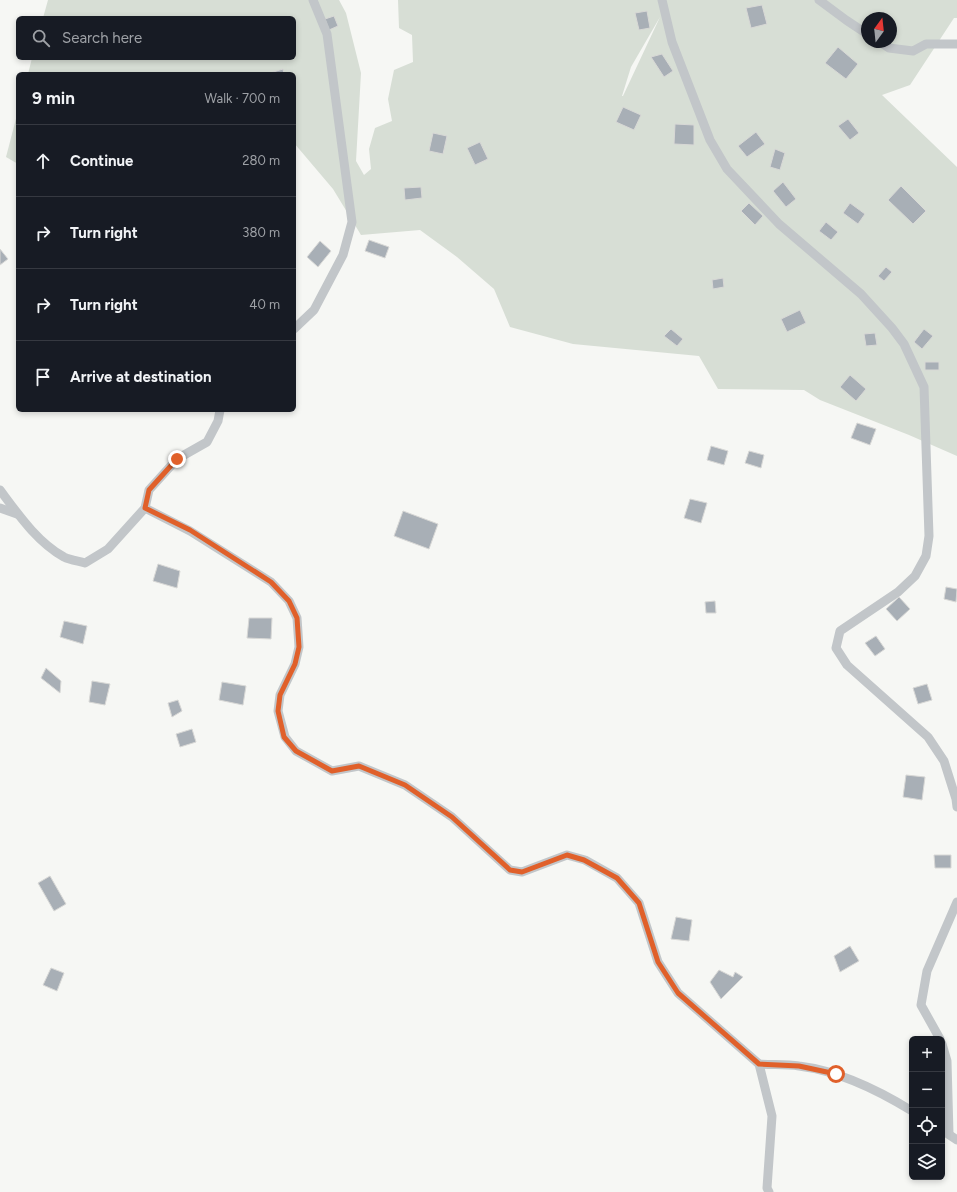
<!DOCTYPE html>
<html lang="en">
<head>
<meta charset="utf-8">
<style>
	:root { --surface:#171b24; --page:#242831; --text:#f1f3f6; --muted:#9ea1a6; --line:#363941 }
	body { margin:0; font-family:Figtree,sans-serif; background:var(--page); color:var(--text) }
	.controls { position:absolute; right:12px; bottom:12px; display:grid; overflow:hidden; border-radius:6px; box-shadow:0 2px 6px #0003 }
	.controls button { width:36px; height:36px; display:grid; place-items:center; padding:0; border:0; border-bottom:1px solid var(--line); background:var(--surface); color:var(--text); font:20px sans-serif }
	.compass { position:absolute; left:861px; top:12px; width:36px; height:36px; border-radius:50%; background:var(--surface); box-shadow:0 2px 6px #0003; rotate:15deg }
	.stop { position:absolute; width:12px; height:12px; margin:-9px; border:3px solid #e0602a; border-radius:50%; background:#fff }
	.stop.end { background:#e0602a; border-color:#fff; box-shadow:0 1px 4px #0008 }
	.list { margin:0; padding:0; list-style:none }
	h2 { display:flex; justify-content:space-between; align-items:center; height:52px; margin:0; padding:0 16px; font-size:17px }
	h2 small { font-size:13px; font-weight:400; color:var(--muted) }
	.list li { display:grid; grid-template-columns:26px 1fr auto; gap:12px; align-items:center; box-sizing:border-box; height:72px; padding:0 16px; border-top:1px solid var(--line) }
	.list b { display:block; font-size:15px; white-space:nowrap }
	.list em { font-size:13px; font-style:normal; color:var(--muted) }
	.icon { flex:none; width:22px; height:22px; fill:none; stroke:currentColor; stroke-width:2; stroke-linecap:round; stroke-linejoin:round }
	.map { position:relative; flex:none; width:957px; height:1192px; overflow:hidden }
	.search { position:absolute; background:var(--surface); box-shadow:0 2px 6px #0003; left:16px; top:16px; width:280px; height:44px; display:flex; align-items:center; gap:10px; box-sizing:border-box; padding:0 14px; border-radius:6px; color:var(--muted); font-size:15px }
	.panel { position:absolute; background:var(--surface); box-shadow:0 2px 6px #0003; left:16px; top:72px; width:280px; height:340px; border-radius:6px }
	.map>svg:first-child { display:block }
	.green { fill:#d7ded5; fill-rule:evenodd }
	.building { fill:#a8afb6; stroke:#d8d8d6 }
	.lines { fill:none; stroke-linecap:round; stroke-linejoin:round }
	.street { stroke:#c2c6c9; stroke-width:9 }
	.route { stroke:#e0602a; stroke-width:5 }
</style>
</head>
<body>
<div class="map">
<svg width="957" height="1192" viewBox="0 0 957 1192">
	<rect width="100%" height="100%" fill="#f6f7f4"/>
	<g class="green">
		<path d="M48,0H339L346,13L361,73L356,161L364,175L371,169L369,149L375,128L392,121L388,99L394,70L413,62L412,35L399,28L398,0H957V18H954L910,85L882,95L957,167V456L909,435L820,400L804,390L718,389L699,356L573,344L510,327L494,289L457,257L420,230L361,235L333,189L294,143V74H28L32,58H294V18H43ZM660,17L623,96H622L631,67ZM867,18H891V42H867Z"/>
		<polygon points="18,111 18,164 6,157"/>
	</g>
	<g class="building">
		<polygon points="762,5 767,24 751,28 746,8"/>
		<polygon points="647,11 650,28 639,30 635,13"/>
		<polygon points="334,16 338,26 329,30 325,19"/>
		<polygon points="838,47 858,64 846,79 825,63"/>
		<polygon points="662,54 673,71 664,77 651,57"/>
		<polygon points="283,69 284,74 270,74 270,73"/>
		<polygon points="623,107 641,115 634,130 616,122"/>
		<polygon points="848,119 859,133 850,140 838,126"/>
		<polygon points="675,124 694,125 694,145 674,144"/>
		<polygon points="756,132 765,144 747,157 738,146"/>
		<polygon points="433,133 447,136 443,154 429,151"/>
		<polygon points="480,142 488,159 475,165 467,148"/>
		<polygon points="775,149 785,153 780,170 770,167"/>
		<polygon points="783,182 796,199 786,207 773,191"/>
		<polygon points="901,186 926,211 913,224 888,200"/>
		<polygon points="421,187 422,198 405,200 404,188"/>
		<polygon points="749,203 763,216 755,225 741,211"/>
		<polygon points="850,203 865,214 858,224 843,213"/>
		<polygon points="826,222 838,232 831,240 819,231"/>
		<polygon points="369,240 389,247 385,258 365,251"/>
		<polygon points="320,241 331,251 318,267 307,257"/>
		<polygon points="0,249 8,259 0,265"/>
		<polygon points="886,267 892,272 884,281 878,276"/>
		<polygon points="723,278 724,287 713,289 712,280"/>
		<polygon points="800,310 806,323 787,332 781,319"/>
		<polygon points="671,329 683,339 677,346 664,336"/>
		<polygon points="924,329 933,336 922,349 914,342"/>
		<polygon points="875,333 877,345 866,346 864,334"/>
		<rect x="925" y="362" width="14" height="8"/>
		<polygon points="850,375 866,389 856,401 840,387"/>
		<polygon points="857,423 876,429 870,445 851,438"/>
		<polygon points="711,446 728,451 724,465 707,460"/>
		<polygon points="749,451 764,455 761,468 745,463"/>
		<polygon points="690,499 707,503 701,523 684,518"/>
		<polygon points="403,511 438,524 429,549 394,536"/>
		<polygon points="158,564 180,571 177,588 153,581"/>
		<polygon points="946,587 957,589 956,602 944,599"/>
		<polygon points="899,597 910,609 897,621 886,609"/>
		<polygon points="715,601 716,613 706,613 705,602"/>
		<polygon points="249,618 272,618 271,639 247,638"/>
		<polygon points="64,621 87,626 83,644 60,637"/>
		<polygon points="876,636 885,649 875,656 865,643"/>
		<polygon points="46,668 61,681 60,693 41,678"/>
		<polygon points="92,681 110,684 105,705 89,702"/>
		<polygon points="222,682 246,686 243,705 219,700"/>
		<polygon points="927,684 932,700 918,704 913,688"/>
		<polygon points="178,700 182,711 172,717 168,703"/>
		<polygon points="192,729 196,742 180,747 176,734"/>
		<polygon points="906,775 925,777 922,800 903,797"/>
		<polygon points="934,855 951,855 951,868 935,868"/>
		<polygon points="50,876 66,904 54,911 38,883"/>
		<polygon points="676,917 692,920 689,941 671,939"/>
		<polygon points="850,946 859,961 840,972 834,956"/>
		<polygon points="51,968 64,973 57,991 43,985"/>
		<polygon points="719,970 733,977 735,972 743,977 721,999 710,982"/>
	</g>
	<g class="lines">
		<g class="street">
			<polyline points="662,0 672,42 710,140 727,169 779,224 861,294 892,328 904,344 924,387 929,536 926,556 915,576 898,592 840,631 836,648 847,665 928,737 944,761 956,799 957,807"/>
			<polyline points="819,0 846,20 867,34"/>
			<polyline points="880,42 889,48 913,51 926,44 957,44"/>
			<polyline points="294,329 314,310 343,255 352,222 327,34 313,0"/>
			<path d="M0,490C18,514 37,542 64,557C70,560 78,561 85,563L108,549L145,508L149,490L177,459L207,442L218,421L220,410"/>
			<polyline points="0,508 17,514"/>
			<polyline points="145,508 190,531 271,582 289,601 297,618 299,647 295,664 280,695 278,711 285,737 296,751 332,771 359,766 405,785 452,817 510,870 522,872 567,855 585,860 617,878 639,903 658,962 678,993 759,1064 772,1116 767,1188 769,1192"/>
			<polyline points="940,1039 921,1005 927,971 957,902"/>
			<polyline points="942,1044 947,1061 949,1134"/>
			<path d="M759,1064C773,1065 786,1064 799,1066C840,1071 878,1090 912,1111"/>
			<polyline points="942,1130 957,1140"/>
		</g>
	</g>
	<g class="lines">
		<polyline class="route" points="177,459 149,490 145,508 190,530 271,582 289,601 297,618 299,647 295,664 280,695 278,711 284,737 296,751 332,771 359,766 405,785 452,817 510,870 522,872 567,855 584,860 617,878 639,903 658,962 678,993 759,1064 799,1066 836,1074"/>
	</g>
</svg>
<div class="controls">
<button>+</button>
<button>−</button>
<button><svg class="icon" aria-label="locate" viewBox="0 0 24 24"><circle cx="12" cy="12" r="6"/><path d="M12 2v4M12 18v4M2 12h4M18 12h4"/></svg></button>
<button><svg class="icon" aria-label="layers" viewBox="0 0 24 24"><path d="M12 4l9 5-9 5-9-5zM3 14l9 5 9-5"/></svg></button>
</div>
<svg class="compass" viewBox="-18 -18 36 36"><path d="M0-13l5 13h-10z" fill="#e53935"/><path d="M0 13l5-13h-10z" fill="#9ea1a6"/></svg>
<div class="stop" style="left:836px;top:1074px"></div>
<div class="stop end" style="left:177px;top:459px"></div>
<div class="search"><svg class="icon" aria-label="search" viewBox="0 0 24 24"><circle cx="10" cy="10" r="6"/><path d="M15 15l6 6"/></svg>Search here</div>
<section class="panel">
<h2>9 min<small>Walk · 700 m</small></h2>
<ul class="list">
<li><svg class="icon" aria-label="ahead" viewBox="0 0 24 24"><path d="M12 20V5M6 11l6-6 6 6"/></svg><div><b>Continue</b></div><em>280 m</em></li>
<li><svg class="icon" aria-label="right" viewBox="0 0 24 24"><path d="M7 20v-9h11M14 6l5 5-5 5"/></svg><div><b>Turn right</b></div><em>380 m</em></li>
<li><svg class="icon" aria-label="right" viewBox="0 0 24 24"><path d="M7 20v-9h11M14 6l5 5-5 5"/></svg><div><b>Turn right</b></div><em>40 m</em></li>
<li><svg class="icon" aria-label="arrive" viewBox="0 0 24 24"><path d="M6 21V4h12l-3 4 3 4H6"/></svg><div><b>Arrive at destination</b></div></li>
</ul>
</section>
</div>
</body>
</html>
